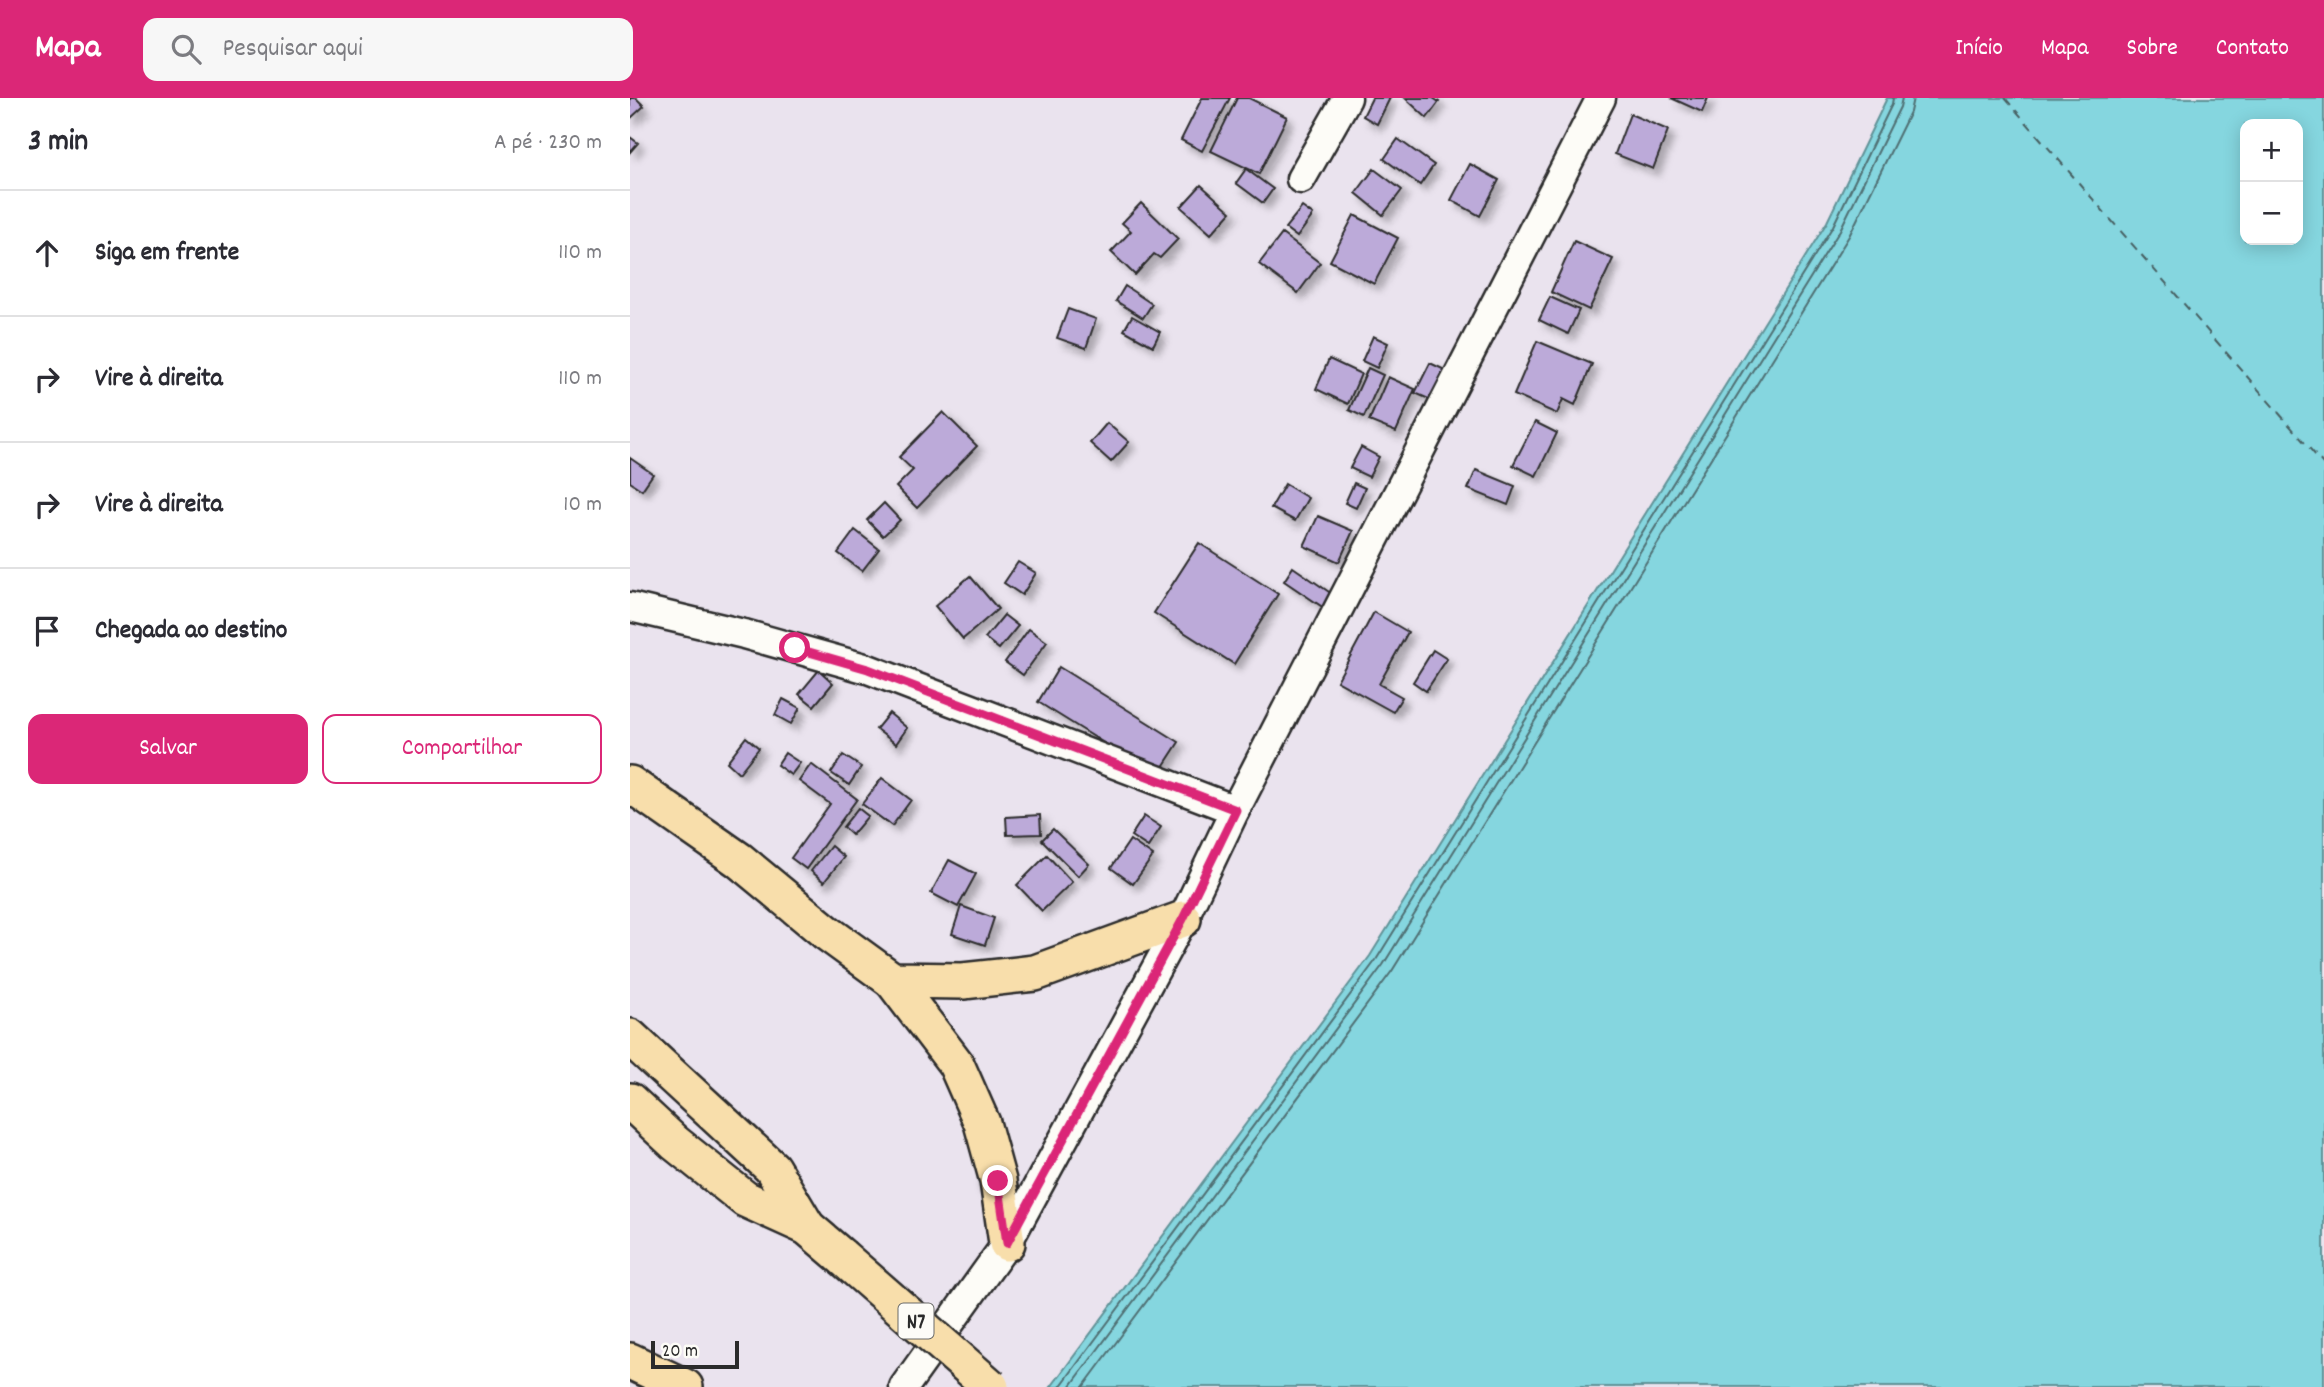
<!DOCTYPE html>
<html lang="pt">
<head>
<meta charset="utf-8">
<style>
	:root { --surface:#fff; --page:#f7f7f7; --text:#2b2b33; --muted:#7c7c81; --line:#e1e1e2; --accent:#db2777 }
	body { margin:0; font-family:Dekko,sans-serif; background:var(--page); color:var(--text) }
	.controls { position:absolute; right:21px; top:21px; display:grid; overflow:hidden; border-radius:14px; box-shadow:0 4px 18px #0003 }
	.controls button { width:63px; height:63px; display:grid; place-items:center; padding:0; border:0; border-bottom:2px solid var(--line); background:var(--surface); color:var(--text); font:35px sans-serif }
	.scale { position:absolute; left:21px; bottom:18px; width:88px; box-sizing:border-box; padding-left:7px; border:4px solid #2b2b2b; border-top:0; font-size:19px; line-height:24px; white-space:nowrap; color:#2b2b2b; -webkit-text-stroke:5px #fdfcf7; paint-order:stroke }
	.stop { position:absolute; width:21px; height:21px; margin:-16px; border:5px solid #db2777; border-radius:50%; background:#fff }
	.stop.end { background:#db2777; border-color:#fff; box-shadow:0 2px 7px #0008 }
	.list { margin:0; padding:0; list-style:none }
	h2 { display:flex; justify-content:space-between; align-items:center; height:91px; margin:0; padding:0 28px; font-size:30px }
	h2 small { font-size:23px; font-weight:400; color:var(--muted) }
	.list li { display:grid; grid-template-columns:46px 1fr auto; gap:21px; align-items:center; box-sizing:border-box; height:126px; padding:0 28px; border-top:2px solid var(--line) }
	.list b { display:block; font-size:26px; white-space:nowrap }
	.list em { font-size:23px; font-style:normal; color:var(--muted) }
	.actions { display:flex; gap:14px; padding:21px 28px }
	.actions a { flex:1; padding:16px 0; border:2px solid var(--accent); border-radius:14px; text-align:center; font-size:24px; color:var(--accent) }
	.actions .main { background:var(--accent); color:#fff }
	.icon { flex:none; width:38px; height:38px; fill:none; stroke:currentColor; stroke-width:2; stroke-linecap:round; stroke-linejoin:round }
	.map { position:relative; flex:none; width:1694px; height:1289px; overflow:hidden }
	header { display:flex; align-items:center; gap:42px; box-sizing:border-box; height:98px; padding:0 35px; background:var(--accent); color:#fff }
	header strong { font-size:33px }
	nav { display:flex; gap:38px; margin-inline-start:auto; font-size:24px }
	.search { width:490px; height:63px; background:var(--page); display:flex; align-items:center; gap:18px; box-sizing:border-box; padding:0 24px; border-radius:14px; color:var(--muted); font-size:26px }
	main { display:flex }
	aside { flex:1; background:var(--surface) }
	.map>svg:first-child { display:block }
	.water { fill:#85d6df; stroke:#619297; stroke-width:2; fill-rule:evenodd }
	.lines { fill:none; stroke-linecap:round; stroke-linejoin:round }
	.shore { stroke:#4f6f73; stroke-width:2 }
	.ferry { stroke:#465e61; stroke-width:2; stroke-dasharray:9 7; stroke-linecap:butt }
	.building { fill:#bcaad9; stroke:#2b2b2b; stroke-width:2; filter:url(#shadow) }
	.minor-casing { stroke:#2b2b2b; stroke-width:33 }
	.major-casing { stroke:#2b2b2b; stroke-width:40 }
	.minor { stroke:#fdfcf7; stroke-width:28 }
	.major { stroke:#f8deab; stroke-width:35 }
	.major-bridge-casing { stroke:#2b2b2b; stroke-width:40; stroke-linecap:butt }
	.major-bridge { stroke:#f8deab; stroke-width:35 }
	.route { stroke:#db2777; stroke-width:9 }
	.labels { text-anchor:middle; stroke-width:5; stroke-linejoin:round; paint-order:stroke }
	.shield { fill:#fdfcf7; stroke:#6a6a68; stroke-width:2 }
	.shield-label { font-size:21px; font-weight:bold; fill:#2b2b2b }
</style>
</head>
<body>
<header>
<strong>Mapa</strong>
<div class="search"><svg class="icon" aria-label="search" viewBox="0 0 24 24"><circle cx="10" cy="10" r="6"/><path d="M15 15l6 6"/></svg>Pesquisar aqui</div>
<nav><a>Início</a><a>Mapa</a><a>Sobre</a><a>Contato</a></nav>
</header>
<main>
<aside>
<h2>3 min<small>A pé · 230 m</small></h2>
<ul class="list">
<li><svg class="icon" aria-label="ahead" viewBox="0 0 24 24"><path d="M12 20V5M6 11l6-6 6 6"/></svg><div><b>Siga em frente</b></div><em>110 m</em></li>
<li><svg class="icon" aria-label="right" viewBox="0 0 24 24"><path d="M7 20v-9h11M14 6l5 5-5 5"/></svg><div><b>Vire à direita</b></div><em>110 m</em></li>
<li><svg class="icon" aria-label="right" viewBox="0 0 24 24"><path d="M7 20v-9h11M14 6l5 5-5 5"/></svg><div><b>Vire à direita</b></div><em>10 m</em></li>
<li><svg class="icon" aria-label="arrive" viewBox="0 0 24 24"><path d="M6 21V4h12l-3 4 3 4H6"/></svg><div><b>Chegada ao destino</b></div></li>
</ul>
<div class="actions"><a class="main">Salvar</a><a>Compartilhar</a></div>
</aside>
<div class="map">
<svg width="1694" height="1289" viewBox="0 0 1694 1289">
	<defs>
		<filter id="shadow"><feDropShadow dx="6" dy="6" stdDeviation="3.5" flood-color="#0004"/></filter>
	</defs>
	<rect width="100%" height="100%" fill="#eae3ee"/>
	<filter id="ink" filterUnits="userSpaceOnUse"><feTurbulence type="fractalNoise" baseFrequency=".0143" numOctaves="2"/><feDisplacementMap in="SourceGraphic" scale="14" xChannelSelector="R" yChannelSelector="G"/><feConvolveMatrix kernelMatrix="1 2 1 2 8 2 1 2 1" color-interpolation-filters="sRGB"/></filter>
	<g filter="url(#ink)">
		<path class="water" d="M1257,0H1694V1289H421L740,858L1197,124ZM1615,26H1668V142H1615Z"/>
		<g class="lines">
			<g class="shore">
				<polyline points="430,1289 746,862 1203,128 1262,6 1263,0"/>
				<polyline points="440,1289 753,867 1210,132 1270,9 1272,0"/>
				<polyline points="453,1289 762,873 1219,138 1280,14 1283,0"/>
			</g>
			<polyline class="ferry" points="1375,0 1694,367"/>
		</g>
		<g class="building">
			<polygon points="0,0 6,0 14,8 0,21"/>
			<polygon points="572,0 600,0 572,53 551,42"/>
			<polygon points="607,0 619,0 657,19 629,76 581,53"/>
			<polygon points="742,0 760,0 747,26 733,18"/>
			<polygon points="775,0 803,0 809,4 797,20"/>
			<polygon points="1041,0 1078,0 1072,14"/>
			<polygon points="1000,16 1038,32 1023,71 985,56"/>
			<polygon points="0,39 8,45 0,54"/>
			<polygon points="768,41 804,67 790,87 754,61"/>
			<polygon points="840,66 869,82 850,118 821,102"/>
			<polygon points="616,71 643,91 633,105 606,85"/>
			<polygon points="744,71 772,92 753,117 726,95"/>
			<polygon points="571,87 601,114 581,136 551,109"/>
			<polygon points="511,105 548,141 530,160 524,156 505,177 481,154 501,133 492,125"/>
			<polygon points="672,109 683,117 667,139 655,130"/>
			<polygon points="724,117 768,140 744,186 700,163"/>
			<polygon points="652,136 690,165 668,195 629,166"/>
			<polygon points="944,143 983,161 959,212 921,194"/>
			<polygon points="495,188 522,206 513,220 486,203"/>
			<polygon points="920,199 949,212 938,236 909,222"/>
			<polygon points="438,211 466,221 456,250 427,240"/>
			<polygon points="502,218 530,234 523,248 494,232"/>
			<polygon points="743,238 758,245 747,270 732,263"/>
			<polygon points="907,243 962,266 945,307 933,301 927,316 884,297"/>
			<polygon points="699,261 731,276 718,306 686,291"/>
			<polygon points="800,265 815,272 801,302 785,295"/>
			<polygon points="738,270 753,277 734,319 719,312"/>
			<polygon points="758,279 785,291 766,334 739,323"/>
			<polygon points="313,314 347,348 287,410 266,389 283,372 269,359"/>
			<polygon points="905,324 927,335 906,378 883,367"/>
			<polygon points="477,325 499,344 481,364 460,345"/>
			<polygon points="731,349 749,359 739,379 720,370"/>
			<polygon points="0,360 23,376 12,392 0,384"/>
			<polygon points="846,372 885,388 878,407 838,391"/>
			<polygon points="724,385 735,390 726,410 715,405"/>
			<polygon points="655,386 678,400 665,423 641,410"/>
			<polygon points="254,405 270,422 253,438 237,422"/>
			<polygon points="688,418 723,433 709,464 674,448"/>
			<polygon points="225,432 249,451 232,473 208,455"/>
			<polygon points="569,445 648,496 604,566 524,515"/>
			<polygon points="388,464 406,475 392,497 374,485"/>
			<polygon points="663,469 702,496 694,510 654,483"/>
			<polygon points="340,478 368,511 333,541 305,508"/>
			<polygon points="744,514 778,534 749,586 772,599 763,614 707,583"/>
			<polygon points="374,517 388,528 369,551 355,540"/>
			<polygon points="399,531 417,544 393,577 375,564"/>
			<polygon points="803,552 817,561 796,593 783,584"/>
			<polygon points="429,569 549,644 527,678 408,604"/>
			<polygon points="189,572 203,585 184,608 169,596"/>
			<polygon points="153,601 170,610 161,626 145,617"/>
			<polygon points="259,615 277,630 266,646 246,631"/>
			<polygon points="116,639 129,650 109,675 97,664"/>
			<polygon points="155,655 170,665 161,677 147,667"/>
			<polygon points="213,657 231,669 219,687 201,675"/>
			<polygon points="181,666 227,701 176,771 161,760 200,706 169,683"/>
			<polygon points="252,680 281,702 262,728 232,706"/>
			<polygon points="228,710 238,718 222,737 213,729"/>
			<polygon points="410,717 411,736 377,737 376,719"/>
			<polygon points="514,718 531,729 518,749 501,738"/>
			<polygon points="423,731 459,766 448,778 412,742"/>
			<polygon points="500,742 523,758 503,786 481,770"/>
			<polygon points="201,748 214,759 194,784 181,773"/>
			<polygon points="417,757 442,784 412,813 387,787"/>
			<polygon points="319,762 346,776 328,809 301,795"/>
			<polygon points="331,808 364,820 355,847 322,836"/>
		</g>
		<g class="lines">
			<g class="minor-casing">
				<g id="minor">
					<polyline points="671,81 717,0"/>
					<polyline points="0,509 114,536 238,571 605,712"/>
					<polyline points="274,1289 377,1145 553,821 605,712 971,0"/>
				</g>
			</g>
			<g class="major-casing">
				<g id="major">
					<polyline points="0,686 109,762 196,834 262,882 333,883 405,875 553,821"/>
					<polyline points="262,882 326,966 352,1025 368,1083 377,1145"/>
					<polyline points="0,939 142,1070 177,1129"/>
					<polyline points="0,1003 45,1045 115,1101 177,1129 211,1158"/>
					<polyline points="0,1263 55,1289"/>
				</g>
			</g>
			<use href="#minor" class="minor"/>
			<use href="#major" class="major"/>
			<g class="major-bridge-casing">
				<polyline id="major-bridge" points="211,1158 361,1289"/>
			</g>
			<use href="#major-bridge" class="major-bridge"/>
		</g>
	</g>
	<g class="lines" filter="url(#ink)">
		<polyline class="route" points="165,550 238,571 606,712 553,821 377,1145 368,1083"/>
	</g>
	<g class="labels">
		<rect class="shield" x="268.5" y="1205.5" width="35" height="35" rx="5"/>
		<g class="shield-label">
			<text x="286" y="1230">N7</text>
		</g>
	</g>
</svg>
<div class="controls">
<button>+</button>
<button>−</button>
</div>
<div class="scale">20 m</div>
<div class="stop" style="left:165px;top:550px"></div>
<div class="stop end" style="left:368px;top:1083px"></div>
</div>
</main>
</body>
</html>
